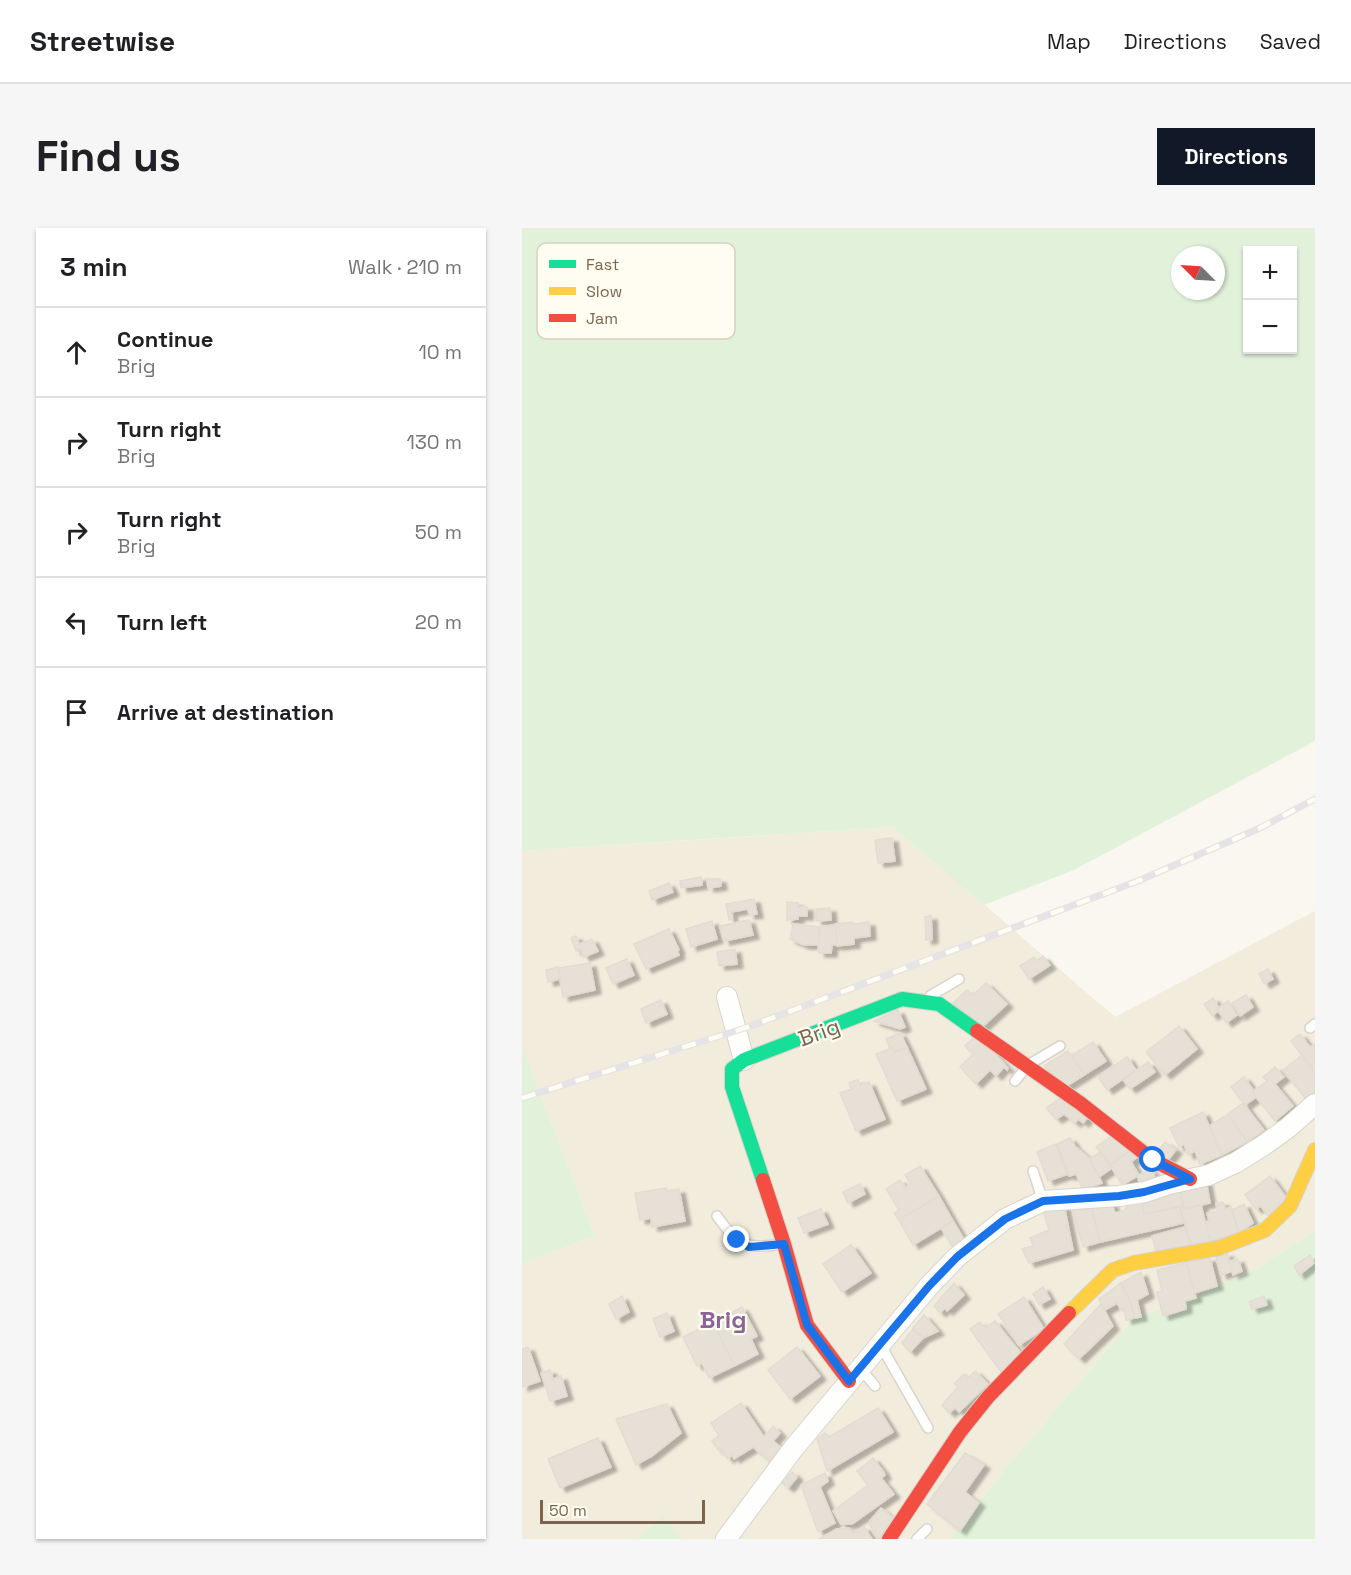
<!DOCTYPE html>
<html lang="en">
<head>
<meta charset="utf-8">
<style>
	:root { --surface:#fff; --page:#f6f6f6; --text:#202124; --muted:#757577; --line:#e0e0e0; --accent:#111827 }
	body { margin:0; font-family:"Space Grotesk",sans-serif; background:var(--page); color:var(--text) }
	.controls { position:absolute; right:18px; top:18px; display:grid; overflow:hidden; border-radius:0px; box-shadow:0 2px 4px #0004 }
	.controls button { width:54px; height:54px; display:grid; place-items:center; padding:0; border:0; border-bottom:2px solid var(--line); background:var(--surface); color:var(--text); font:30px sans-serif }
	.compass { position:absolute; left:649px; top:18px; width:54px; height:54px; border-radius:50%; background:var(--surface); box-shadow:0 2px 4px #0004; rotate:294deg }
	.scale { position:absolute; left:18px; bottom:15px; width:165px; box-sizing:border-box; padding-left:6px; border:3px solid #7b654c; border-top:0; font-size:16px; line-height:21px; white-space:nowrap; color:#7b654c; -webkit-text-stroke:4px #fffcf2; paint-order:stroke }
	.stop { position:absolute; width:18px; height:18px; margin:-14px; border:4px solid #1a73e8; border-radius:50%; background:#fff }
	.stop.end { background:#1a73e8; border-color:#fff; box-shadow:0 2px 6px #0008 }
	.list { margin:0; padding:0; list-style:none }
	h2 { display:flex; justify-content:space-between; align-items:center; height:78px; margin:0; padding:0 24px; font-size:26px }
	h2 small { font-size:20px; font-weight:400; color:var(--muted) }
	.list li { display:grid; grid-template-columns:39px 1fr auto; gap:18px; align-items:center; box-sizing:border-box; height:90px; padding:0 24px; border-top:2px solid var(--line) }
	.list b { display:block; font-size:22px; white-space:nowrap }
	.list p { margin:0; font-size:20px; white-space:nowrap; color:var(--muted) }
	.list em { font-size:20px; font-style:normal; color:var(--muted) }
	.icon { flex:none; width:33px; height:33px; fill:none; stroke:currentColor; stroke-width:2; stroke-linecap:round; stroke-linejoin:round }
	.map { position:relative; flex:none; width:793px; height:1311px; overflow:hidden; border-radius:0px }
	header { display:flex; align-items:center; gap:36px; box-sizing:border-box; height:84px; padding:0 30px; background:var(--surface); border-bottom:2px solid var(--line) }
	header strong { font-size:28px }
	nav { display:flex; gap:33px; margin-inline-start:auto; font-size:21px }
	.intro { display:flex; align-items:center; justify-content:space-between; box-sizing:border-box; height:144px; padding:0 36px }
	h1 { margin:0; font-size:42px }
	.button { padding:15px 27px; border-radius:0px; background:var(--accent); color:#fff; font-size:21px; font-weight:700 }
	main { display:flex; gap:36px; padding:0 36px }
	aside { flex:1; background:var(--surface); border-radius:0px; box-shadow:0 2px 4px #0004 }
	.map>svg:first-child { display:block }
	.residential { fill:#f2ecdd }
	.green { fill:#e2f2da; fill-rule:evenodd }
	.building { fill:#e6e0d6; stroke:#e2dcd1; stroke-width:1.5; filter:url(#shadow) }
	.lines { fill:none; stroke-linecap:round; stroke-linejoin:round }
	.lane-casing { stroke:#d9d4cd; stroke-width:12 }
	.street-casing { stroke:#d9d4cd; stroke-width:22 }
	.fast-casing { stroke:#d8d3ca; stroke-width:16 }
	.slow-casing { stroke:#d8d3ca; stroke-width:16 }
	.jam-casing { stroke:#d8d3ca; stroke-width:16 }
	.lane { stroke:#fefefd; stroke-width:9 }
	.street { stroke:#fefefd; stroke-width:20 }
	.fast { stroke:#16e098; stroke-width:14 }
	.slow { stroke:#ffcf43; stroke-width:14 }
	.jam { stroke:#f24e42; stroke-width:14 }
	.rail-casing { stroke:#e6e3e6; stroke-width:7 }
	.rail { stroke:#fffcf2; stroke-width:4.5; stroke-dasharray:14; stroke-linecap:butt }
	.route { stroke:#1a73e8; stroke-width:8 }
	.labels { text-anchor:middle; stroke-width:4.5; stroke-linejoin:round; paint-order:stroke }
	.street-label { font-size:22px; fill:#7b654c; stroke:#fffcf2 }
	.neighbourhood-label { font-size:24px; font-weight:bold; fill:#8d6496; stroke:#fffcf2 }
	.key { fill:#fffcf2; stroke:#d7cfc0; stroke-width:1.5 }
	.key-label { font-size:16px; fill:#7b654c }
</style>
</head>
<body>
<header>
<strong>Streetwise</strong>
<nav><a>Map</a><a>Directions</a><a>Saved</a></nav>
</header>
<div class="intro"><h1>Find us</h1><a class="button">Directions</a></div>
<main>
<aside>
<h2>3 min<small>Walk · 210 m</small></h2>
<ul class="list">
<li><svg class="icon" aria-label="ahead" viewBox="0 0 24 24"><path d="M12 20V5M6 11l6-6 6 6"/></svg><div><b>Continue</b><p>Brig</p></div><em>10 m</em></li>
<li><svg class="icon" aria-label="right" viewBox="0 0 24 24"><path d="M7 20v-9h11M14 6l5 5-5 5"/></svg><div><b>Turn right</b><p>Brig</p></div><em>130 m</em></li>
<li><svg class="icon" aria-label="right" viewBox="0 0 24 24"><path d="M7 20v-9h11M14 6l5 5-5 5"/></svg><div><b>Turn right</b><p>Brig</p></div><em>50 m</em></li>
<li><svg class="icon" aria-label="left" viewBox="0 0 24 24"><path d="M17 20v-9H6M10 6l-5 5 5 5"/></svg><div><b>Turn left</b></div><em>20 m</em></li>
<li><svg class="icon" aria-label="arrive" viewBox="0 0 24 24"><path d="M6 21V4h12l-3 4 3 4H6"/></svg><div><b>Arrive at destination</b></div></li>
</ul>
</aside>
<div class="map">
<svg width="793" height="1311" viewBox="0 0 793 1311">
	<defs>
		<filter id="shadow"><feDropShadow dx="6" dy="4" stdDeviation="1.5" flood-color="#0004"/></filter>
	</defs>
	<rect width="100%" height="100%" fill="#f9f7ef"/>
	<polygon class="residential" points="372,599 593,789 793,683 793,1003 729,1044 611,1091 484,1240 428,1311 0,1311 0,1036 73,1008 0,819 0,623"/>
	<g class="green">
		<path d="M0,0H793V513L552,642L462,677L371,599L0,623ZM726,22H770V122H726ZM658,27H694V63H658Z"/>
		<polygon points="0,819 73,1008 0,1036"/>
		<polygon points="793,1003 793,1311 428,1311 484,1240 611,1091 729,1044"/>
		<polygon points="141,1288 161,1311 115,1311"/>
	</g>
	<g class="building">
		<polygon points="370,610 373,633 356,635 353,612"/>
		<polygon points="179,649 180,657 159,660 158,653"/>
		<polygon points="185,651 198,651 199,658 186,660"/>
		<polygon points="147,655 151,664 130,672 127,663"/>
		<polygon points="232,671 235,686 227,687 226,681 209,684 210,691 207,692 204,676"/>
		<polygon points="265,674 276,675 276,679 285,679 285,688 276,688 276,691 265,692"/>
		<polygon points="308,680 309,692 294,693 294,681"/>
		<polygon points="409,688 410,711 404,712 403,689"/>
		<polygon points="227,692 231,707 202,713 198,698"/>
		<polygon points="190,693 195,711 169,719 164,701"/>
		<polygon points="330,694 330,696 347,694 348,708 332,710 332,716 315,718 313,696"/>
		<polygon points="271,696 298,699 296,717 282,717 268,711"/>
		<polygon points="313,697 315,717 310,717 309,725 297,725 296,717 298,699"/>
		<polygon points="147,701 157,722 155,723 157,727 124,741 112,716"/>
		<polygon points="54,708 57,716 70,711 76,723 62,729 58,721 54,723 49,710"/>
		<polygon points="213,721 215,736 197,738 195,724"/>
		<polygon points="521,728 528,737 507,751 498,738 512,729 515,733"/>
		<polygon points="105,731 112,747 91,756 84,740"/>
		<polygon points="68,735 73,762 41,769 36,740"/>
		<polygon points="36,739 38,751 26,754 24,742"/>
		<polygon points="746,741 751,751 742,756 737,746"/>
		<polygon points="464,755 485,776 459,800 431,775 445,762 451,767"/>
		<polygon points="724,767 731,779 718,788 710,775"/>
		<polygon points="691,770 697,780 695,781 696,783 690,788 682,776"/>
		<polygon points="139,772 145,786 124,795 119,781"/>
		<polygon points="706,773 715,787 704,795 695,781"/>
		<polygon points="376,782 383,799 378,801 352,793"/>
		<polygon points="657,798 675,821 643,847 624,824"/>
		<polygon points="378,805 385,819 373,824 371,820 368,821 364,811"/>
		<polygon points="455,806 486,840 485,842 482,839 474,848 468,842 454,856 438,839 451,826 443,818"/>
		<polygon points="778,806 788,819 793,816 793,844 769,813"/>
		<polygon points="571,814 584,833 562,847 549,828"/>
		<polygon points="385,819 404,861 375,873 354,826 368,821 371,820 373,824"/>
		<polygon points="546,823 562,847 543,859 522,838"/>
		<polygon points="780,827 793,844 793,863 784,871 761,842"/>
		<polygon points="605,829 614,842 585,862 576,849"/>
		<polygon points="626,834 633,844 608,861 601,852"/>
		<polygon points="753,839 762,849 753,856 771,878 753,893 730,864 745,853 741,849"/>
		<polygon points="722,849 732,863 730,864 734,869 723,877 709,859"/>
		<polygon points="336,852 338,858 347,854 363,891 334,903 318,865 329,861 327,855"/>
		<polygon points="539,870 567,888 561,895 556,891 553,895 542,886 534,891 524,880"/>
		<polygon points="721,875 742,902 725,914 706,886"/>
		<polygon points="681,884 700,927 678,936 673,923 666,927 662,916 657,919 648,900"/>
		<polygon points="706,886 725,914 700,927 687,898"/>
		<polygon points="593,906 610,922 588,937 574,919"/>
		<polygon points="548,910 553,918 568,931 580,955 561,961 554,946 547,948 535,916"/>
		<polygon points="643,914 654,922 646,932 635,925"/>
		<polygon points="534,916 546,946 526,953 515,924"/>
		<polygon points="610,922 618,927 609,934 617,947 600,957 588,937"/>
		<polygon points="578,924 590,940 577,949 568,931"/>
		<polygon points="398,938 417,968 377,992 372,985 377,982 364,961 378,952 383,959 389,956 383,947"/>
		<polygon points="629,941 633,949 618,955 615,948"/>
		<polygon points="748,948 766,972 746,988 739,978 734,981 723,967"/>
		<polygon points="684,953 688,975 662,981 658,960"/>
		<polygon points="338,956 343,966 326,975 321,964"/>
		<polygon points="144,960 145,963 157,961 163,993 130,999 129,990 118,992 113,965"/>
		<polygon points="658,961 661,978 622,986 619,969"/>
		<polygon points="417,968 431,993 391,1017 377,992"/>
		<polygon points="619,969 622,986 658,979 662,995 578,1014 568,976 589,973 593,985 602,983 605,978 603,971"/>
		<polygon points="568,974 578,1014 561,1019 549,977"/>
		<polygon points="701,974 703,981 709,979 717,1005 688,1013 683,994 687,993 685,985 696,983 694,975"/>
		<polygon points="722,976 731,995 717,1005 710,982"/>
		<polygon points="542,977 551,1022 507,1035 500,1021 511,1018 508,1010 527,1002 521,983"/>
		<polygon points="679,977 688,1013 669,1017 658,979 661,978 662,981"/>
		<polygon points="299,981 306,996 282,1005 276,990"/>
		<polygon points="431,993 443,1013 431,1020 419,1000"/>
		<polygon points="663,999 669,1017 634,1023 630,1008"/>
		<polygon points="329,1017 349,1045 320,1064 301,1036"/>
		<polygon points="705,1025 710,1043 699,1047 694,1029"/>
		<polygon points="788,1027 792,1035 777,1047 772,1038"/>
		<polygon points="688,1030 695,1058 672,1065 664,1035"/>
		<polygon points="716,1031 720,1043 711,1047 707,1033"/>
		<polygon points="664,1035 674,1070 663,1073 664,1081 641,1088 635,1064 640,1063 635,1042"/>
		<polygon points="619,1044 626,1066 615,1072 619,1089 612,1090 609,1076 599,1055"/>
		<polygon points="432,1055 442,1067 425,1083 423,1080 418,1085 412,1078"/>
		<polygon points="599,1055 609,1076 612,1090 604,1092 602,1080 599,1082 595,1075 583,1082 577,1071"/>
		<polygon points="521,1059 528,1071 517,1077 511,1066"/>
		<polygon points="100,1068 107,1084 94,1091 87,1076"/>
		<polygon points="742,1068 745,1077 730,1081 727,1074"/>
		<polygon points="502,1069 522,1101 497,1117 476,1086"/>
		<polygon points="579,1076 591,1098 557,1131 542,1116"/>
		<polygon points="220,1079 235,1108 229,1111 236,1126 212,1138 191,1094"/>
		<polygon points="145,1085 152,1103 138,1109 131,1091"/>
		<polygon points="402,1087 416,1103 401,1110 391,1100"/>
		<polygon points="473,1093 501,1128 482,1148 448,1101 458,1094 463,1100"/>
		<polygon points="191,1094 212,1138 187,1150 180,1135 175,1138 161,1109"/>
		<polygon points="391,1101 401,1110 388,1124 380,1115"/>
		<polygon points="6,1119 18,1153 0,1159 0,1121"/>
		<polygon points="275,1119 298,1148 268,1171 246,1142"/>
		<polygon points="28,1142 31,1151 39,1148 45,1168 28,1173 19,1145"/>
		<polygon points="453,1143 466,1156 437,1184 433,1180 427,1185 420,1177 436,1159 432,1156 442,1146 447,1149"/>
		<polygon points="219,1175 242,1209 251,1198 258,1205 251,1213 261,1221 249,1235 231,1219 212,1231 210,1227 206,1231 198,1220 196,1222 190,1213 197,1208 189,1195"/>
		<polygon points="145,1176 159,1205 130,1228 114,1237 94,1191"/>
		<polygon points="356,1180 371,1204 305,1243 295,1211 303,1205 307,1209"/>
		<polygon points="76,1210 89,1239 38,1260 26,1231"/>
		<polygon points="443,1225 462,1237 443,1264 457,1275 438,1303 405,1276"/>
		<polygon points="351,1230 361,1243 363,1247 359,1250 372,1266 330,1296 319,1296 311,1283 346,1257 335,1243"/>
		<polygon points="270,1244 275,1249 266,1260 260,1255"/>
		<polygon points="303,1245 306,1253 298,1259 313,1295 296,1304 279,1257"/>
		<polygon points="359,1280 373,1291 357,1311 348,1297 348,1293"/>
		<polygon points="342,1299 350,1311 297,1311 315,1301 327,1300 330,1305"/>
	</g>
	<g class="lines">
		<g class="lane-casing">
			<g id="lane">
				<polyline points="408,768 437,751"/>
				<polyline points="788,800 793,796"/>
				<polyline points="493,853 506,837 538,818"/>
				<polyline points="511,943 521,973"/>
				<path d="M195,988C217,1019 225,1021 261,1016"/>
				<polyline points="358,1116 406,1200"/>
				<polyline points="338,1140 353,1158"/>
				<polyline points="395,1311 405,1301"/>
			</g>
		</g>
		<g class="street-casing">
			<g id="street">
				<polyline points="205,769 222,832"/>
				<polyline points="204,1311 271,1221 407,1058 435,1029 483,991 521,973 597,968 623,964 647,956 687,947 715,934 742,917 767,899 793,876"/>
			</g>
		</g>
		<g class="fast-casing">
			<polyline id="fast" points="241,952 210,859 210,841 222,832 380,771 417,776 455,803"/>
		</g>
		<g class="slow-casing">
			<polyline id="slow" points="547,1085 591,1042 612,1035 697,1020 743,1002 768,978 793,922"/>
		</g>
		<g class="jam-casing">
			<g id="jam">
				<polyline points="455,803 558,875 631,932 668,951"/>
				<polyline points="241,952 262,1016 285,1097 327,1153"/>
				<polyline points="367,1311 438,1204 466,1169 547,1085"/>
			</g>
		</g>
		<use href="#lane" class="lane"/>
		<use href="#street" class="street"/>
		<use href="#fast" class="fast"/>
		<use href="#slow" class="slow"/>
		<use href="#jam" class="jam"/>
		<g class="rail-casing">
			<polyline id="rail" points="0,870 226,799 616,653 738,600 793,571"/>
		</g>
		<use href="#rail" class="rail"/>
	</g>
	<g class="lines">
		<polyline class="route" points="215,1012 227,1019 262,1016 285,1097 327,1153 407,1058 435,1029 483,991 521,973 597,968 622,964 668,951 631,932"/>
	</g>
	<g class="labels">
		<g class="street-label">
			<text transform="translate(297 804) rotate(-20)" y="8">Brig</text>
		</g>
		<g class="neighbourhood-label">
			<text x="201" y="1100">Brig</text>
		</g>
	</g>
	<rect x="15" y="15" width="198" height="96" rx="9" class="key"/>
	<rect x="27" y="32" width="27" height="8" fill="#16e098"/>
	<rect x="27" y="59" width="27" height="8" fill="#ffcf43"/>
	<rect x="27" y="86" width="27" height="8" fill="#f24e42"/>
	<g class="key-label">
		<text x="64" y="42">Fast</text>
		<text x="64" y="69">Slow</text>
		<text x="64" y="96">Jam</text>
	</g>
</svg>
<div class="controls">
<button>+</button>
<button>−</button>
</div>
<svg class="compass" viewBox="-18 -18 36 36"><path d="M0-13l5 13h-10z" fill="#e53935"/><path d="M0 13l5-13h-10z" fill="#757577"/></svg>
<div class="scale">50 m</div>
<div class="stop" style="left:631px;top:932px"></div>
<div class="stop end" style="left:215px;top:1012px"></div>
</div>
</main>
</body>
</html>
